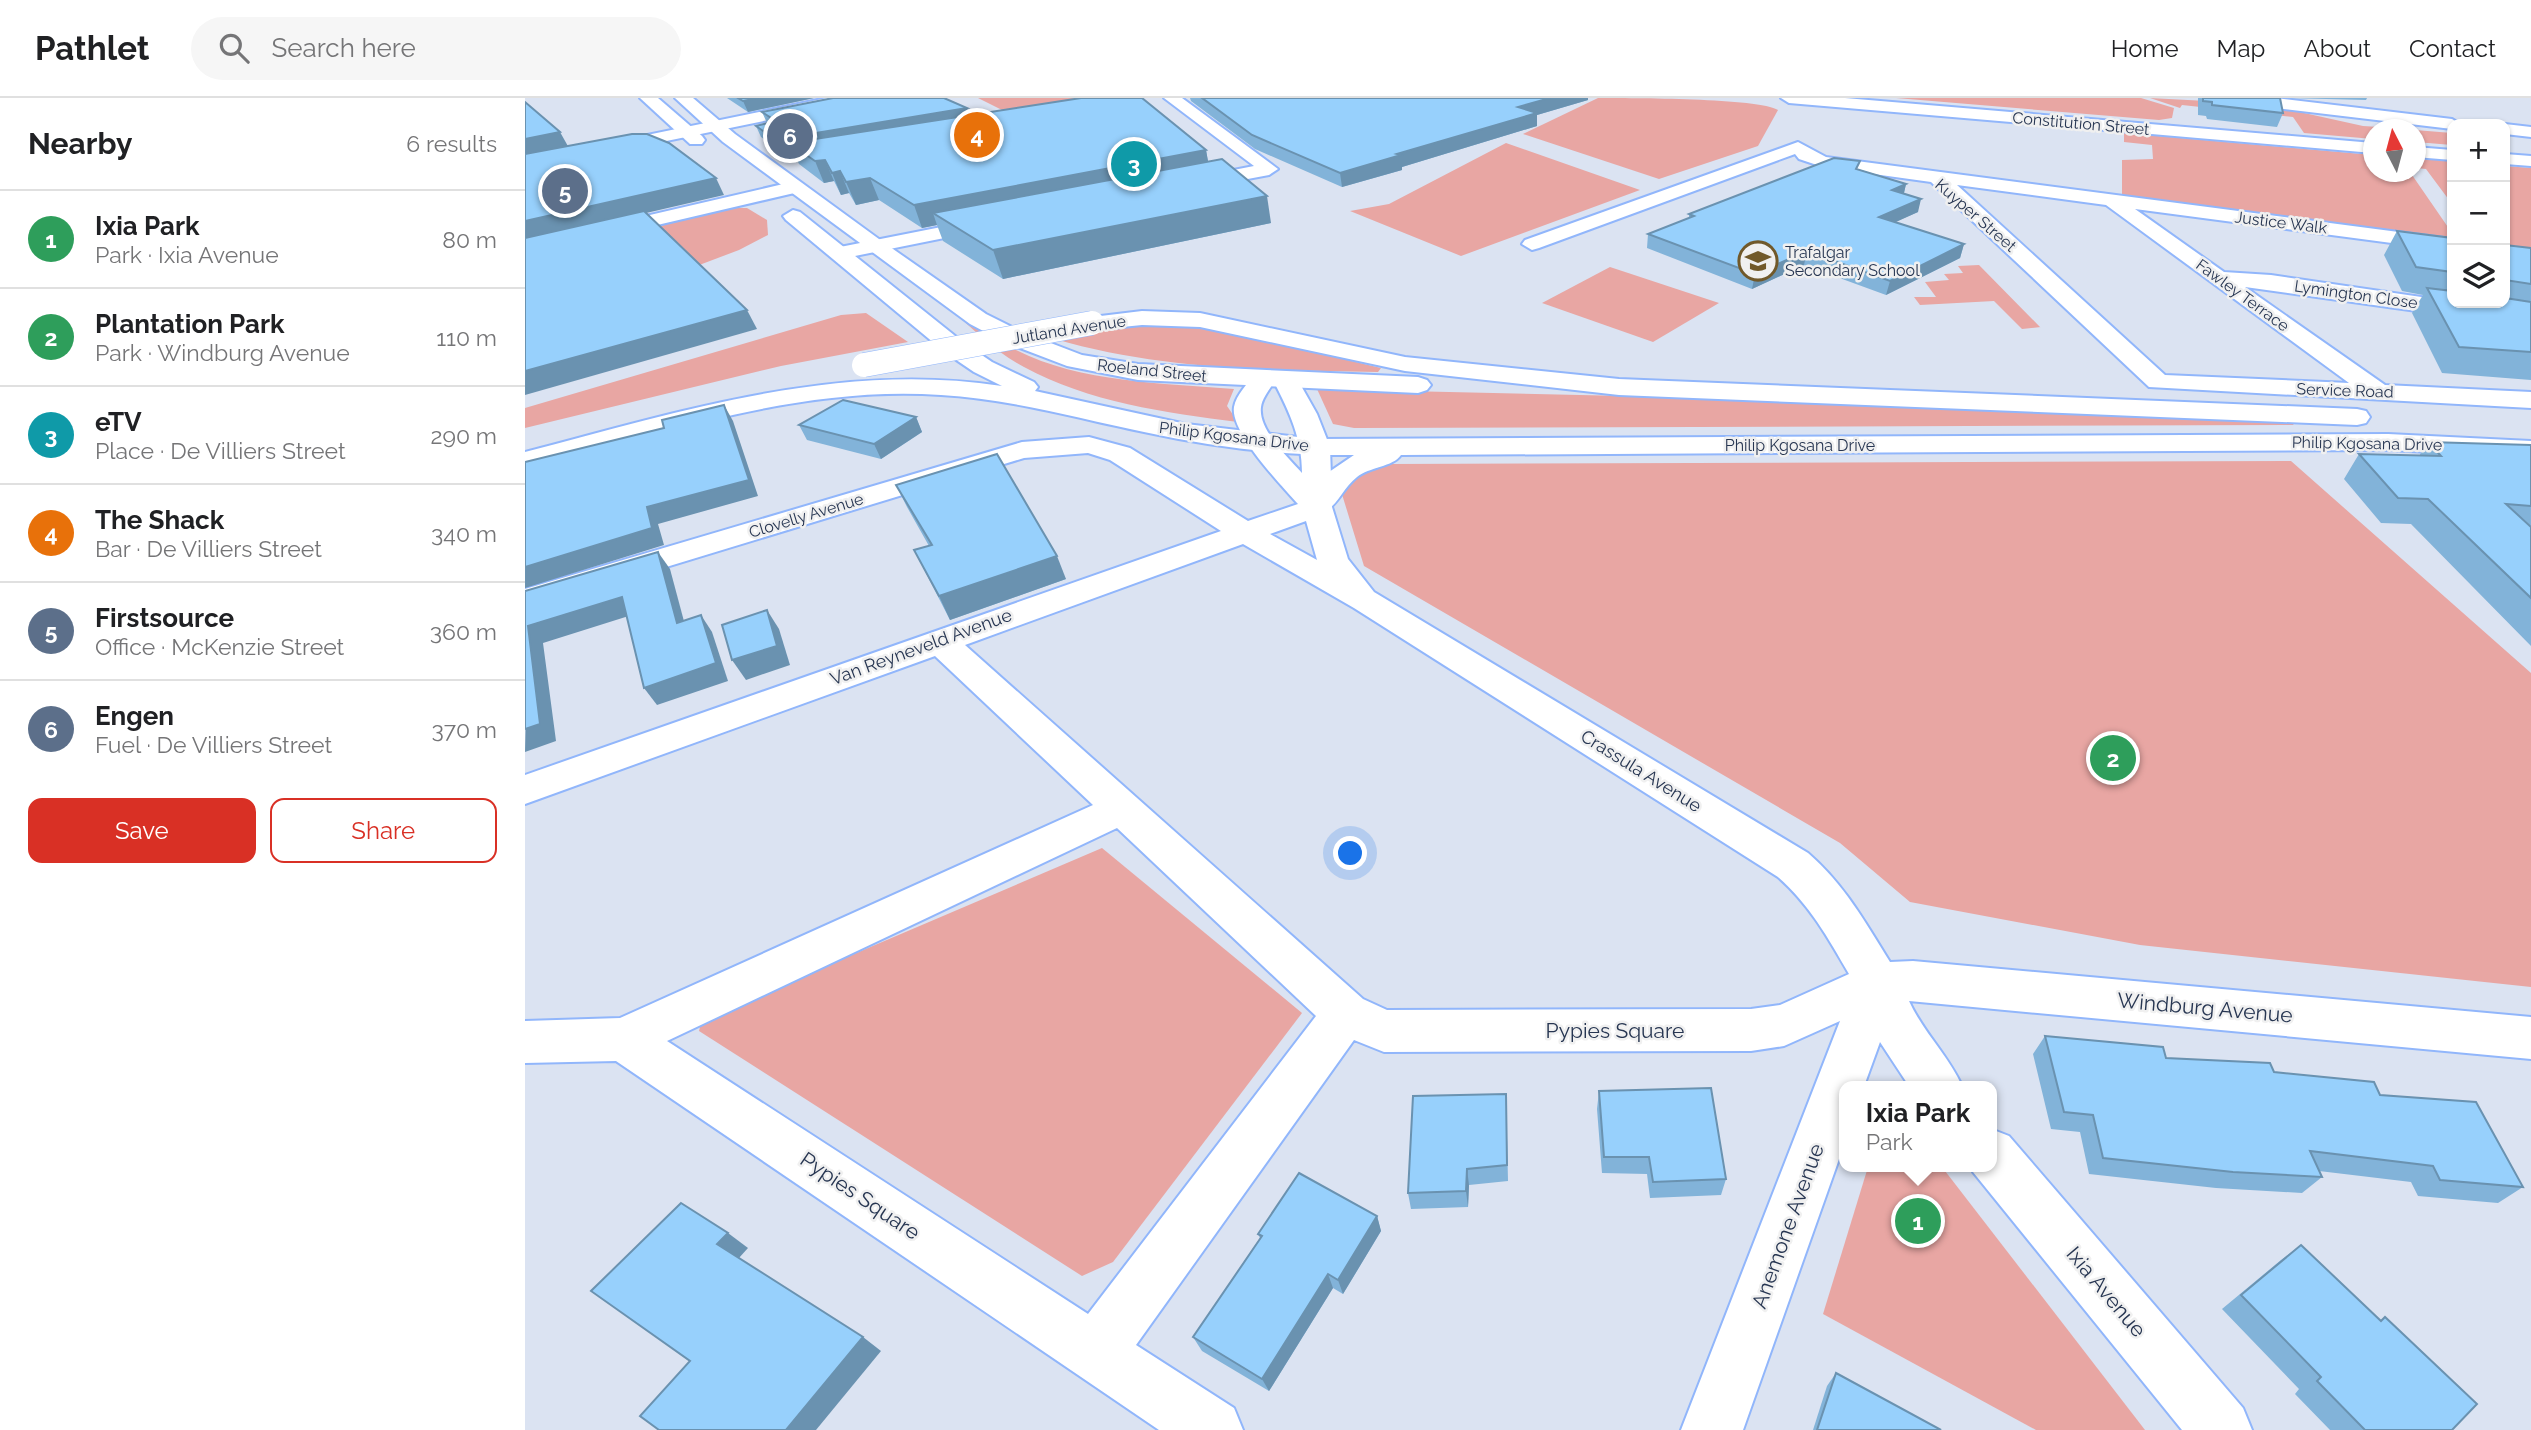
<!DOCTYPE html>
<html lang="en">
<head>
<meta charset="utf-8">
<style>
	:root { --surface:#fff; --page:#f6f6f6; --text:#202124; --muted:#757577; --line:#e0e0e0; --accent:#d93025 }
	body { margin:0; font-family:Raleway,sans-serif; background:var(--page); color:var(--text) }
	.controls { position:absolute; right:21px; top:21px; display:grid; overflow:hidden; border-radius:14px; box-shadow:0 2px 5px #0004 }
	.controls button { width:63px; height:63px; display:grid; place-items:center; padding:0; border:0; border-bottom:2px solid var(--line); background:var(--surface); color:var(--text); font:35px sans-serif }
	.compass { position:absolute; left:1838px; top:21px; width:63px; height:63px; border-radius:50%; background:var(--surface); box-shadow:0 2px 5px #0004; rotate:354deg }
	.you { position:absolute; left:826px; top:756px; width:24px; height:24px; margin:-18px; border:5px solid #fff; border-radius:50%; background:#1a73e8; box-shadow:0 0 0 10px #1a73e833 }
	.badge { display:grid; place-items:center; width:46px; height:46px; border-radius:50%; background:var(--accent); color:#fff; font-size:23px; font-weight:700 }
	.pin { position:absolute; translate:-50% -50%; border:4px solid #fff; box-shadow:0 2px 7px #0006 }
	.popup { position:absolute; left:1314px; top:983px; width:158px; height:91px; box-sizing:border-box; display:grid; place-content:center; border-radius:14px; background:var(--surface); filter:drop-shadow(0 2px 5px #0005); font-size:23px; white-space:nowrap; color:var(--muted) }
	.popup b { font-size:26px; color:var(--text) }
	.popup::after { content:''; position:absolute; left:50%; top:100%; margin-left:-14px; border:14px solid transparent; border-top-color:var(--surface) }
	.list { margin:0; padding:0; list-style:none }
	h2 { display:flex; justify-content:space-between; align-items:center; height:91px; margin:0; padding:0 28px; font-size:30px }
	h2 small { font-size:23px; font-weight:400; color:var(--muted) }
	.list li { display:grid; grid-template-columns:46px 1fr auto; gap:21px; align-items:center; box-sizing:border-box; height:98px; padding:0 28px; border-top:2px solid var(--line) }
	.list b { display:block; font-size:26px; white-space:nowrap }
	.list p { margin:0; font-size:23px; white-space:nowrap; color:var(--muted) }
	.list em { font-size:23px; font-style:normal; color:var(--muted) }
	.actions { display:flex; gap:14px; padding:21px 28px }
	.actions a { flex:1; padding:16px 0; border:2px solid var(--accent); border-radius:14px; text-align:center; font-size:24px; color:var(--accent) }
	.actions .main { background:var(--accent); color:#fff }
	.icon { flex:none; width:38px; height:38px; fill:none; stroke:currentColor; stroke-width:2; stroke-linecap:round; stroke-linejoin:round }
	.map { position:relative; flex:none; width:2006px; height:1332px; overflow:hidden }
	header { display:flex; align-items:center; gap:42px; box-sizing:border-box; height:98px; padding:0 35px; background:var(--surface); border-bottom:2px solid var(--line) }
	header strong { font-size:33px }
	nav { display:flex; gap:38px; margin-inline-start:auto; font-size:24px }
	.search { width:490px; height:63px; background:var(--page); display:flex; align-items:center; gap:18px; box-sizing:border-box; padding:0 24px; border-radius:38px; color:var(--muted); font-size:26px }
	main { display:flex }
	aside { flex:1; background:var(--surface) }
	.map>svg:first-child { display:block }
	.green { fill:#e8a6a3 }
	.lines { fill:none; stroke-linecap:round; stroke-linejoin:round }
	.minor-tunnel { stroke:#b7c0d2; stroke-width:18; stroke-dasharray:18 9; stroke-linecap:butt }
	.minor-casing { stroke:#91b6fb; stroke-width:4 }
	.major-casing { stroke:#91b6fb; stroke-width:4 }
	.minor { fill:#fff; fill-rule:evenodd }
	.major { fill:#fff; fill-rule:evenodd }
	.major-bridge-casing { stroke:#91b6fb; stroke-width:25; stroke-linecap:butt }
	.major-bridge { stroke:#fff; stroke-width:24 }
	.wall { fill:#82b3d9; fill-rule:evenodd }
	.shaded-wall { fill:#6a92b0 }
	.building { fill:#97d0fc; stroke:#6a92b0; stroke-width:2 }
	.labels { text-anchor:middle; stroke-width:5; stroke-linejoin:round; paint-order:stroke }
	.far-street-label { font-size:16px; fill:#273652; stroke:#f0f0f0 }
	.far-poi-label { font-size:16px; fill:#273652; stroke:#f0f0f0; text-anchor:start }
	.street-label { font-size:18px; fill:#273652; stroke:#f0f0f0 }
	.near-street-label { font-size:21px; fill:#273652; stroke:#f0f0f0 }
</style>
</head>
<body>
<header>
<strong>Pathlet</strong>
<div class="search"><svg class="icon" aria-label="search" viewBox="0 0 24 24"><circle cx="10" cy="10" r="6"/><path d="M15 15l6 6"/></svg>Search here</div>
<nav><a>Home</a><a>Map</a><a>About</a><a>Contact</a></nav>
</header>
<main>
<aside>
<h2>Nearby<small>6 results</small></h2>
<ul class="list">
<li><span class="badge" style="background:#2e9e5b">1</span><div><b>Ixia Park</b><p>Park · Ixia Avenue</p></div><em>80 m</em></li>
<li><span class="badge" style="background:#2e9e5b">2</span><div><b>Plantation Park</b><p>Park · Windburg Avenue</p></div><em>110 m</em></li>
<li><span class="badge" style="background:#0f9aa8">3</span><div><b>eTV</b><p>Place · De Villiers Street</p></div><em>290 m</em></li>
<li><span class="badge" style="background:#e8710a">4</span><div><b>The Shack</b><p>Bar · De Villiers Street</p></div><em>340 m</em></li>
<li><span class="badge" style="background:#5c6f8a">5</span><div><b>Firstsource</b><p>Office · McKenzie Street</p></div><em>360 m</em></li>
<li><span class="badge" style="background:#5c6f8a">6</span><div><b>Engen</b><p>Fuel · De Villiers Street</p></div><em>370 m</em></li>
</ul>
<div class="actions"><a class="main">Save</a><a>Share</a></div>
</aside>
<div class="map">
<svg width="2006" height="1332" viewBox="0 0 2006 1332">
	<rect width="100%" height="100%" fill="#dbe3f2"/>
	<g class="green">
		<polygon points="453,0 571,0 481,14"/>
		<path d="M1073,0C1106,0 1234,0 1253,12L1233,48L1134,81L998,36Z"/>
		<polygon points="1371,0 1616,0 1649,10 1647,20 1634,22"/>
		<polygon points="1625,0 1738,6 1838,28 1887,31 1848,32 1848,41 1779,35 1768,19 1657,7 1655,10"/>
		<polygon points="1890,32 1927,35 1927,47 1891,44"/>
		<polygon points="1599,35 1848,57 1848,74 1885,74 1927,135 1927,141 1597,97 1597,62 1628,61 1627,47 1599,44"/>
		<polygon points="981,45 1115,92 936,158 825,113 864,106"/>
		<polygon points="1891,60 1927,63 1927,106 1901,71 1891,70"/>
		<polygon points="1980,68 2006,70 2006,151 1980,148"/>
		<polygon points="202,110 222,110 242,122 243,137 214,152 169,169 0,156"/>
		<polygon points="1454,167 1515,229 1516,229 1497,231 1469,203 1395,207 1389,199 1411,199 1400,184 1424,182 1419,176 1438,175 1433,168"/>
		<polygon points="1085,169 1194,205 1128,244 1017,205"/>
		<path d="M423,209C444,222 465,238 487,250C553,285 636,285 709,291L702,308L713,324C641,315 563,304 499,269C470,254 447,230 423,209Z"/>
		<polygon points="341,215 383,244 256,268 0,330 0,310 316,217"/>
		<path d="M630,227L688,230L856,270L853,274C744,272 635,272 530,241L585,229Z"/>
		<polygon points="792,291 1144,299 1772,322 1768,327 829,330 808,326"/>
		<path d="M1766,363L2006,575V889L1615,847L1385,804L1315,745L839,468L816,393C825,374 847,369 866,366Z"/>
		<polygon points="577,750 777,915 588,1164 557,1178 174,933 177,921"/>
		<polygon points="1343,1069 1417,1069 1620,1332 1511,1332 1298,1216"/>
	</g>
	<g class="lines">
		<polyline class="minor-tunnel" points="259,34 277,42"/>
		<g class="minor-casing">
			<g id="minor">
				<polygon points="302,0 334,0 326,5 0,72 0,62"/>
				<polygon points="639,0 657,0 753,71 744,77 664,92 657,90 655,86 657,82 729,68"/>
				<polygon points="1256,0 1320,0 1848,45 1848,55 1264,5"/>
				<polygon points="1701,0 1750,0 1927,21 1935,26 1927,26 1927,31 1709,5"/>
				<polygon points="1979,26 1980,26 2006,29 2006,39 1980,36"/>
				<path d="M1273,44L1301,59L1927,141V153L1610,111L1699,174L1746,177L2006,215V229L1720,189L1860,287L2006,294V310L1624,289L1406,84L1298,69L1274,61L1270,56L1014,150L1007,152L997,146L1000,142ZM1432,87L1581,107L1824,285L1640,277Z"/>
				<polygon points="1890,49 1927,52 1927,62 1890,59"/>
				<polygon points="1980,56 2006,58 2006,68 1980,66"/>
				<polygon points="271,83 280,89 278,93 0,158 0,146"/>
				<polygon points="467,119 477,125 474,129 315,161 304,155 315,149"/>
				<path d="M739,273L750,279L761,274L770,277L792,316L805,349L807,409L823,461L849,494L1283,755C1319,786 1340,824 1365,864L1388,863L2006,919V961L1384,903C1398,934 1423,957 1437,988H1384L1355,944L1339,988H1320V1044L1218,1332H1156L1315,923L1259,948L1226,953L859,954L829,942L611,1247L709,1310L718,1332H634L91,963L0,965V923L95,920L568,707L410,558L0,706V677L696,433L585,362L563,355L499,360L0,512V491L497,344L564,339L605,350L723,423L773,406C756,387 705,334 709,309C711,297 723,285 730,276ZM749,284C765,315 777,341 777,375C763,359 733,332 736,309C737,300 745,291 749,284ZM781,423L792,462L745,436ZM718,446L829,510L1253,779C1285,807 1303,840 1324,876L1255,907L1226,911L862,912L838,901L440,547ZM592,730L791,918L563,1216L142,943Z"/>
				<polygon points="1466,1031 1484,1038 1718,1310 1727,1332 1657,1332 1448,1074 1446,1069 1466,1069"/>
			</g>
		</g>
		<g class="major-casing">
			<g id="major">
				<polygon points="115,0 133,0 177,38 180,42 177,46 165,46"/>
				<polygon points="150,0 168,0 210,36 358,144 461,216 497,234 557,257 613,266 893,279 902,282 906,287 902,292 893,295 613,282 542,268 479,244 445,226 198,44"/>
				<path d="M268,112L275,114L439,245L467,264L509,284L513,289L510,293L661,326L791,341L1863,336L2006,343V359L1863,352L876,357C868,369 844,369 832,379C813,394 809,422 781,415L777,409L804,374L829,357C759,358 688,349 619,334C551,320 485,301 416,297C272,287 137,337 0,371V354C157,313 313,263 477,288L449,274L421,255L261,122L258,118Z"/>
				<polygon points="617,213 675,215 880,259 1094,281 1832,311 1841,313 1845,319 1841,325 1832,327 1094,297 880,273 675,229 617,227 567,232 559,230 555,225 559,220"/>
			</g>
		</g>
		<use href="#minor" class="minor"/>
		<use href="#major" class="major"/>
		<g class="major-bridge-casing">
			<polyline id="major-bridge" points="339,267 567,225"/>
		</g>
		<use href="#major-bridge" class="major-bridge"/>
	</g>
	<g class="wall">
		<polygon points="202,0 289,0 223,14"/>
		<polygon points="665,0 1063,0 1063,2 1012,17 1012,28 877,69 877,72 817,89 730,51 666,3"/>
		<polygon points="1673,0 1755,0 1758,15 1752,29 1682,21 1681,18 1673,17"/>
		<polygon points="1757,0 1842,0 1841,2"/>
		<path d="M442,10L444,17L681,52L683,64L746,125L478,181L418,143L412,127L397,130L354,102L331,107L324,95L316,97L309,83L299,85L274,66L267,51L256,53L236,39L231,28L242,25L237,14ZM271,35H278L288,41L269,44L267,40Z"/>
		<polygon points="1333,71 1381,86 1379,95 1393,114 1370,124 1439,146 1435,160 1361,197 1279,167 1227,191 1122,150 1123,136 1164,120 1164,116"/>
		<polygon points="1872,133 1927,140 1927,205 1980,205 1980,147 2006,150 2006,282 1917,275 1887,215 1898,197 1877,193 1859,157"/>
		<polygon points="391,319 397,334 356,361 282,342 274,327"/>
		<polygon points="1903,344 2006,347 2006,548 1886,426 1856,425 1819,381 1834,356 1894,358"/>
		<polygon points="371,387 541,481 425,522 389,452 404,448 382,409"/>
		<polygon points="1520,938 1641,960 1749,974 1855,997 1998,1089 1973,1105 1893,1098 1886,1084 1794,1073 1797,1079 1777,1095 1691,1090 1564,1076 1555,1034 1526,1031 1508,956"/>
		<polygon points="1074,993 1201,1081 1196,1097 1125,1100 1122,1076 1077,1075 1072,1011"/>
		<polygon points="981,996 983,1083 944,1087 943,1109 886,1111 883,1095"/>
		<polygon points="852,1118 856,1133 818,1196 808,1190 744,1293 677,1253 668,1239 735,1140 733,1136"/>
		<polygon points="1776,1147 1855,1223 1860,1219 1927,1332 1805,1332 1770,1296 1774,1291 1697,1211 1756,1162"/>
		<polygon points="1311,1275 1416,1332 1288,1332 1302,1288"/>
	</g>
	<g class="shaded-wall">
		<polygon points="233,0 289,0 223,14 218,3"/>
		<polygon points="1025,0 1063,0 1063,2 1012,17 1012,28 877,69 877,72 817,89 815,75 872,56 993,9"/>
		<polygon points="442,10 445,21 296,46 291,35"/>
		<polygon points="266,24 274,24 278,35 271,35 267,40 272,50 264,45 267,51 256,53 251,42"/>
		<polygon points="35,34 44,50 0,59 0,41"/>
		<polygon points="681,52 685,74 408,115 412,127 397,130 389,107"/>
		<polygon points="300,62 309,83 299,85 290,63"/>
		<polygon points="315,73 324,95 316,97 307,75"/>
		<polygon points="191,80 199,97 0,143 0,123"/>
		<polygon points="345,80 354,102 331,107 321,84"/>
		<polygon points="1381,86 1378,99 1367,92"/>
		<polygon points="742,98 746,125 478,181 468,152"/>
		<polygon points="1396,101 1393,114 1351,133 1354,119"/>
		<polygon points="1439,146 1435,160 1361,197 1365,183"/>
		<polygon points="1282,153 1279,167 1227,191 1230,176"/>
		<polygon points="222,212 232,231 0,297 0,273"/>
		<polygon points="199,307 208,323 233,398 133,426 139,447 0,490 0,469 122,409"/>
		<polygon points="391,319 397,334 356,361 349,346"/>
		<polygon points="133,454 145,471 164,542 152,525"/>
		<polygon points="532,458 541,481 425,522 414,498"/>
		<polygon points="97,499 110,516 18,545 31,643 0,654 3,528"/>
		<polygon points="242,512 254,531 265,567 221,582 207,562"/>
		<polygon points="176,517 187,534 203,583 132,607 119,590"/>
		<polygon points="942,1071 944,1087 943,1109 941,1093"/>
		<polygon points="852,1118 856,1133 818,1196 813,1182"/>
		<polygon points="203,1135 223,1150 213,1161 192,1146"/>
		<polygon points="803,1176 808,1190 744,1293 737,1281"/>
		<polygon points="338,1239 356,1253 291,1332 261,1332"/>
	</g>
	<g class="building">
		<polygon points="213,0 233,0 218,3"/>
		<polygon points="308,0 419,0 442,10 291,35 274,24 266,24 261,31 267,39 251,42 231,28 251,23 237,14"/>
		<polygon points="556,0 617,0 681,52 389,107 345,80 321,84 315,73 307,75 300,62 290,63 264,45"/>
		<polygon points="677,0 1025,0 993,9 1012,15 872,56 876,57 815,75 727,37"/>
		<polygon points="1678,0 1755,0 1758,15 1687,7 1687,4 1678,3"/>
		<polygon points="0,4 35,34 0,41"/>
		<polygon points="107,36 122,36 144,45 191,80 0,123 0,56"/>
		<polygon points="1309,60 1335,63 1331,71 1381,86 1367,92 1396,101 1354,119 1439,146 1365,183 1282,153 1230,176 1123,136 1169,118 1164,116"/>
		<polygon points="697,61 742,98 468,152 408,115"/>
		<polygon points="119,113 222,212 0,273 0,140"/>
		<polygon points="1872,133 1927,140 1927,174 1891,169"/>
		<polygon points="1980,147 2006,150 2006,186 1980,182"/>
		<polygon points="1902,190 1927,193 1927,205 1980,205 1980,200 2006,204 2006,254 1934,249"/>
		<polygon points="318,302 391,319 349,346 274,327"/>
		<polygon points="199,307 224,382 122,409 127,430 0,469 0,364 139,330 137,322"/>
		<polygon points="1903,344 2006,347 2006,408 1981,406 2006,429 2006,500 1903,401 1873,400 1834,356 1916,358"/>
		<polygon points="472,356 532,458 414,498 389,452 407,447 371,387"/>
		<polygon points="133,454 152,525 176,517 191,565 119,590 97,499 3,528 15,626 0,631 0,493"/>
		<polygon points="242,512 252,548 207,562 197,527"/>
		<polygon points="1520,938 1638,949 1641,960 1745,965 1749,974 1849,984 1855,997 1951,1004 1998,1089 1915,1082 1908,1068 1785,1053 1797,1079 1708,1074 1578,1060 1568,1017 1539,1014"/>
		<polygon points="1186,990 1201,1081 1128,1084 1124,1059 1079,1059 1074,993"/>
		<polygon points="981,996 982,1067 942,1071 941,1093 883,1095 888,998"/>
		<polygon points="774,1075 852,1118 813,1182 803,1176 737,1281 668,1239 737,1138 733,1136"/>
		<polygon points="156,1105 203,1135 192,1146 338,1239 261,1332 134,1332 115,1318 165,1263 66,1193"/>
		<polygon points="1776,1147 1856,1223 1860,1219 1952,1306 1927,1332 1840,1332 1792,1283 1796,1279 1716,1197"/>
		<polygon points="1311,1275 1416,1332 1292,1332"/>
	</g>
	<defs>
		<g id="school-ring" transform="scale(2.0125)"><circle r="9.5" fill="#f0f0f0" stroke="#71592a" stroke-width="1.5"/><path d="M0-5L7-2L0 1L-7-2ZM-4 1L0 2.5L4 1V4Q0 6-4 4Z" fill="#71592a"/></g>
	</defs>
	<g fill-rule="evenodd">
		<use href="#school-ring" x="1233" y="163"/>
	</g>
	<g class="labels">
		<g class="far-street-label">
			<text transform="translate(1556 25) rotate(5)" y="6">Constitution Street</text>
			<text transform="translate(1451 117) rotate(41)" y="6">Kuyper Street</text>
			<text transform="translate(1756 124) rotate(7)" y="6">Justice Walk</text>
			<text transform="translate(1831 196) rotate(8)" y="6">Lymington Close</text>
			<text transform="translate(1718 197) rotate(36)" y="6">Fawley Terrace</text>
			<text transform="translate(544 231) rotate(-9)" y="6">Jutland Avenue</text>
			<text transform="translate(627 272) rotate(6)" y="6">Roeland Street</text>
			<text transform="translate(1820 292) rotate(2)" y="6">Service Road</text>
			<text transform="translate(709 338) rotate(7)" y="6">Philip Kgosana Drive</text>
			<text transform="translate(1842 345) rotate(1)" y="6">Philip Kgosana Drive</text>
			<text x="1275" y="353">Philip Kgosana Drive</text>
			<text transform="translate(281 417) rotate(-17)" y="6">Clovelly Avenue</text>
		</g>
		<g class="far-poi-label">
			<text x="1260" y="160">Trafalgar<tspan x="1260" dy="18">Secondary School</tspan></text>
		</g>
		<g class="street-label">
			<text transform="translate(396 549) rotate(-20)" y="6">Van Reyneveld Avenue</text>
			<text transform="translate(1116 673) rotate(32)" y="6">Crassula Avenue</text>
		</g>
		<g class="near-street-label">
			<text transform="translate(1680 910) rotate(5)" y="7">Windburg Avenue</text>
			<text x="1090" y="940">Pypies Square</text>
			<text transform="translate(335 1098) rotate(34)" y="7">Pypies Square</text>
			<text transform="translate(1263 1128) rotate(-70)" y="7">Anemone Avenue</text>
			<text transform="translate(1581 1194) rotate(50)" y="7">Ixia Avenue</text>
		</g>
	</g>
</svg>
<div class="controls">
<button>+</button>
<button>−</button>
<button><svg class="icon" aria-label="layers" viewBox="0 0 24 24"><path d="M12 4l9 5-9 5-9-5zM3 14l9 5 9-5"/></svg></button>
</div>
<svg class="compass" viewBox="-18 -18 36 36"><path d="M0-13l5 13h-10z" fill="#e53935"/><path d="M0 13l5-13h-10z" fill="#757577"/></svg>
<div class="you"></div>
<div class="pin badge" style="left:1393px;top:1123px;background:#2e9e5b">1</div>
<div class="popup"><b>Ixia Park</b>Park</div>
<div class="pin badge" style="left:1588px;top:660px;background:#2e9e5b">2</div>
<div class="pin badge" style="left:609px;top:66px;background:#0f9aa8">3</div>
<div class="pin badge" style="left:452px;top:37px;background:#e8710a">4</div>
<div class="pin badge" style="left:40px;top:93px;background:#5c6f8a">5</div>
<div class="pin badge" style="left:265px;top:38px;background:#5c6f8a">6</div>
</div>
</main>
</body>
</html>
